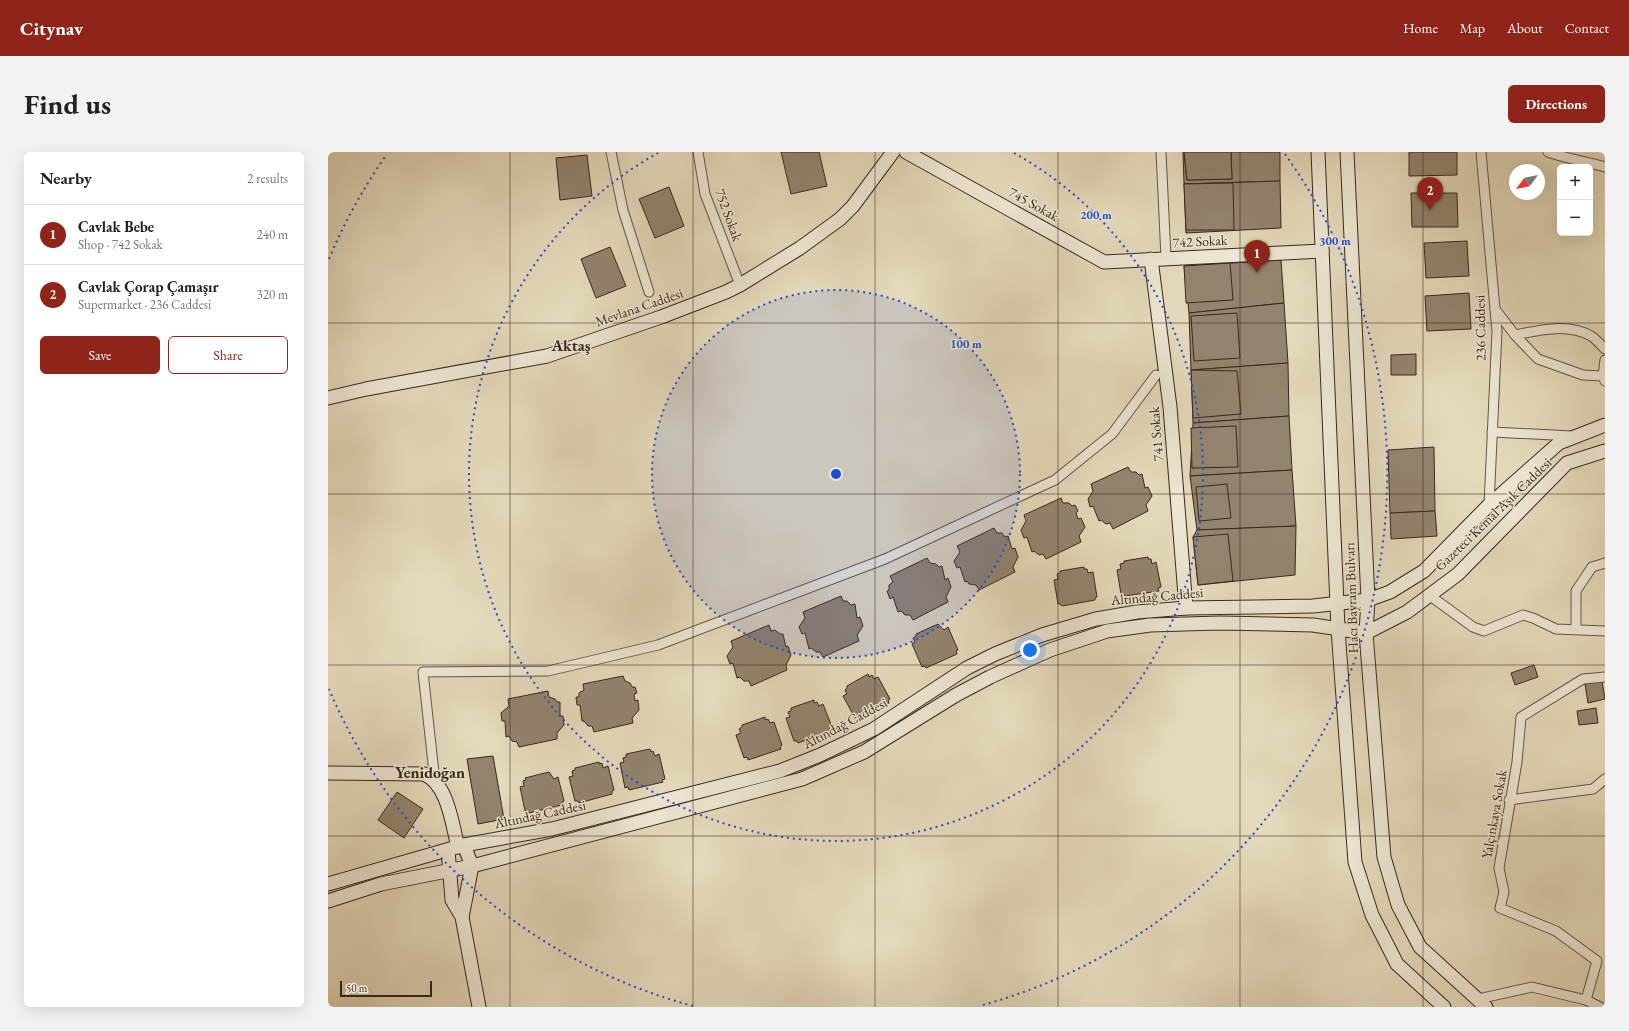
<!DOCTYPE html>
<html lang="en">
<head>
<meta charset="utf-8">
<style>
	:root { --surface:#fff; --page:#f2f2f2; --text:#222; --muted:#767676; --line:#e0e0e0; --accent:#8f2418 }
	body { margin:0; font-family:"EB Garamond",serif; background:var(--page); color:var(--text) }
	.controls { position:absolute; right:12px; top:12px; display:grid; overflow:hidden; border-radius:6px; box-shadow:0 4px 16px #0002 }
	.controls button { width:36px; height:36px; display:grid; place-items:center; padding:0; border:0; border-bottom:1px solid var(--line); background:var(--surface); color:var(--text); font:20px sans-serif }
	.compass { position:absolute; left:1181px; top:12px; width:36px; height:36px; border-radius:50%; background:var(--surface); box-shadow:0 4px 16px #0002; rotate:238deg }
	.scale { position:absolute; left:12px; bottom:10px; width:92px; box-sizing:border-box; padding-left:4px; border:2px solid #3b271d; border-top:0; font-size:11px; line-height:14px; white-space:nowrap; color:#3b271d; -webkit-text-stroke:3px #ede6d3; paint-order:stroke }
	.you { position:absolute; left:702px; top:498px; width:14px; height:14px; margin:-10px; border:3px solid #fff; border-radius:50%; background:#1a73e8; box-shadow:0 0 0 6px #1a73e833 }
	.badge { display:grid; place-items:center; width:26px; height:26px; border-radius:50%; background:var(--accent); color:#fff; font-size:13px; font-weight:700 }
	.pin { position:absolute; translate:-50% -33px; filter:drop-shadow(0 1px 2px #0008) }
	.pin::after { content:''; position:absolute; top:21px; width:14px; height:12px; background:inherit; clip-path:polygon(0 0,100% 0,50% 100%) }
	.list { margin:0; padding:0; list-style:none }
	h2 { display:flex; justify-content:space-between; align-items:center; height:52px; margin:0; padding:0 16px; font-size:17px }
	h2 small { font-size:13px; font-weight:400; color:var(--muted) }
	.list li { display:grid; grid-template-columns:26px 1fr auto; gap:12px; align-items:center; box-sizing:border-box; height:60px; padding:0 16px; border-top:1px solid var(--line) }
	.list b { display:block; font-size:15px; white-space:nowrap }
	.list p { margin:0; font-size:13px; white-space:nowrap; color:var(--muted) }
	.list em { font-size:13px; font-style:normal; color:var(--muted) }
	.actions { display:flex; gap:8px; padding:12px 16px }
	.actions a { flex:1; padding:9px 0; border:1px solid var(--accent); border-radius:6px; text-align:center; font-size:14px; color:var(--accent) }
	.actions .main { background:var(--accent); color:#fff }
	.map { position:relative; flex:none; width:1277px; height:855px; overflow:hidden; border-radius:6px }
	header { display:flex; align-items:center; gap:24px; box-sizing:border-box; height:56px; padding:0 20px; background:var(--accent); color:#fff }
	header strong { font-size:19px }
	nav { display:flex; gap:22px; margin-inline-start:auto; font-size:14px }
	.intro { display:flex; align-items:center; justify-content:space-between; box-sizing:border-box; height:96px; padding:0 24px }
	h1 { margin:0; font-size:28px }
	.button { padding:10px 18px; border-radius:6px; background:var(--accent); color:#fff; font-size:14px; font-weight:700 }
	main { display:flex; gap:24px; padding:0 24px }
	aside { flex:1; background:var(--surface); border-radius:6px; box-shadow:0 4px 16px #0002 }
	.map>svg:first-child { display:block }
	.building { fill:#93846f; stroke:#3b271d }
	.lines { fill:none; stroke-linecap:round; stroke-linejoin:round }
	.street-casing { stroke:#655444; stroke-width:11 }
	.secondary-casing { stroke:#3b271d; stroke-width:15 }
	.street { stroke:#ede6d3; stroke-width:9 }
	.secondary { stroke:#ede6d3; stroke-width:13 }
	.grid { fill:none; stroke:#3b271d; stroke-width:1; stroke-opacity:0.55 }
	.ring { fill:none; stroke:#1d4ed8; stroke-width:2; stroke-dasharray:2 4 }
	.labels { text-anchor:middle; stroke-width:3; stroke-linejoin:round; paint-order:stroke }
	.street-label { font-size:14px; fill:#3b271d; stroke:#ede6d3 }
	.quarter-label { font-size:16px; font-weight:bold; fill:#3b271d; stroke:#ede6d3 }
	.centre { fill:#1d4ed8; stroke:#ede6d3; stroke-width:2 }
	.ring-label { font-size:12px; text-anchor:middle; font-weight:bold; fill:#1d4ed8; stroke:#ede6d3; stroke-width:3; stroke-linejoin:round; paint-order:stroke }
</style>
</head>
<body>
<header>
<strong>Citynav</strong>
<nav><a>Home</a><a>Map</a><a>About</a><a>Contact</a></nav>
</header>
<div class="intro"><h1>Find us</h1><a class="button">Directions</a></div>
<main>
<aside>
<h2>Nearby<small>2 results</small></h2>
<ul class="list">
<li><span class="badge">1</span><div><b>Cavlak Bebe</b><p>Shop · 742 Sokak</p></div><em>240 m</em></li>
<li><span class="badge">2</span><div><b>Cavlak Çorap Çamaşır</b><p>Supermarket · 236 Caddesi</p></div><em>320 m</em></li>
</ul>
<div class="actions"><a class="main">Save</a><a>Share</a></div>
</aside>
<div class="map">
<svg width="1277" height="855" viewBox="0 0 1277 855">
	<rect width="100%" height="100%" fill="#e4d9bb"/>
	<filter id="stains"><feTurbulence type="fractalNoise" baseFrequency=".005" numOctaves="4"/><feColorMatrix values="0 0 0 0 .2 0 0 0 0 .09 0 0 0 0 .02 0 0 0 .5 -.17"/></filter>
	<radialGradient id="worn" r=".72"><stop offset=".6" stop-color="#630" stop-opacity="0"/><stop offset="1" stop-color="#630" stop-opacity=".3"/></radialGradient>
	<g class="building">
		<polygon points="453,0 491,0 499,34 463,42"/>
		<polygon points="855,0 856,0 859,28 904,27 903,0 952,0 952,29 856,32"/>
		<polygon points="856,0 903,0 904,27 859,28"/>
		<polygon points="1081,0 1129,0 1129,23 1081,24"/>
		<polygon points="259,3 264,44 232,48 228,6"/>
		<polygon points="952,29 953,76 858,81 856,32"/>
		<polygon points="905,31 906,78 858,78 856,32"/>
		<polygon points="341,35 356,74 327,86 311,47"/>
		<polygon points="1083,41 1129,41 1130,75 1084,75"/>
		<polygon points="1139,89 1141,124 1098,126 1096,91"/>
		<polygon points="282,95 298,134 268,146 253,107"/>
		<polygon points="953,108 956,151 861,161 856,114"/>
		<polygon points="902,111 905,148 858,151 856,114"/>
		<polygon points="1141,141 1143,177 1099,179 1097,144"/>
		<polygon points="956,151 960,211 863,218 861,161"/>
		<polygon points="909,161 912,206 866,209 863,164"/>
		<polygon points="1088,202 1088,223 1063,223 1063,203"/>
		<polygon points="960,211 961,264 865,271 863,218"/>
		<polygon points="863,218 909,219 913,262 865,266"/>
		<polygon points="961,264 964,318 862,324 865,271"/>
		<polygon points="908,274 910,315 864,316 863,276"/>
		<polygon points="1106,295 1107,359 1062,361 1060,298"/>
		<polygon points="800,315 803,320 808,320 811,323 814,322 817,336 820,335 824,344 818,353 820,359 785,377 782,371 778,372 773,368 771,369 765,354 762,355 760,347 765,339 763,332"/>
		<polygon points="964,318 968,374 869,378 862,324"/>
		<polygon points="899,332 903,366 871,369 868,335"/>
		<polygon points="733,346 735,351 741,351 744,354 747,353 750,359 748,361 750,367 753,366 757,375 751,384 753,390 718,407 715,402 711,403 706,399 704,400 699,385 696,386 693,378 698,369 696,363"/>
		<polygon points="1107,359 1109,384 1063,387 1062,361"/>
		<polygon points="968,374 967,423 870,433 865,385 869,378"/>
		<polygon points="666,376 669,381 674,381 677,385 680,384 684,397 687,396 690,405 685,415 687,420 651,438 648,433 641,432 639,429 637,430 632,415 629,416 626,409 632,400 629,394"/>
		<polygon points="900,382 905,429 870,433 865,385"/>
		<polygon points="820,405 820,407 823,407 824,412 828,410 833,435 830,436 831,439 797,444 796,442 793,442 789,418 793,417 792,412 796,411 796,409"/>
		<polygon points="599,406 602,411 608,412 611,415 614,414 617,428 620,426 623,435 618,445 620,450 585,468 582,463 577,463 573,459 570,460 565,445 562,447 559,439 561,438 561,433 565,430 562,424"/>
		<polygon points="756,415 756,417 759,417 760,421 765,420 769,445 767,446 767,448 734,454 732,452 730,452 726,428 730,427 729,422 732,421 732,419"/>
		<polygon points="513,444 515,449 519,449 523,453 527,452 529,466 532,465 535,474 529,483 531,489 495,505 492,500 488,500 483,496 481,497 477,481 474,482 471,475 477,466 475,460"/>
		<polygon points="610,472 616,478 620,475 630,498 628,499 629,502 598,516 596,514 594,515 584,492 587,490 585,486 588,484 588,482"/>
		<polygon points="441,473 443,479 447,478 452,482 455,482 458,495 460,494 463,503 458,513 459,518 423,534 421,529 416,529 412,525 409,526 405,511 402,512 399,504 405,495 403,489"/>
		<polygon points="1206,513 1210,525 1187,533 1183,521"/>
		<polygon points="540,522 541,525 544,523 546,527 550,525 562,547 560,548 561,551 531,567 529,565 527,566 515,544 519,542 517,538 519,536 519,534"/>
		<polygon points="295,524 297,529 302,531 304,535 307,535 309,541 306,542 307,549 310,548 311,558 304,566 305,571 266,580 264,574 260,574 256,569 254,569 252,553 249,553 248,545 251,545 251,541 256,538 255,532"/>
		<polygon points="1274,529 1277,547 1260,551 1257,532"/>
		<polygon points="220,539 221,545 227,547 229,550 232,550 232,564 235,564 236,573 229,581 229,587 191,595 189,590 184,589 181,584 178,585 177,569 174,569 173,561 181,554 180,547"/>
		<polygon points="486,548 486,551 489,550 491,554 495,552 504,575 501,577 502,580 470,591 469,589 466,589 458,566 462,565 460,560 463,559 463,556"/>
		<polygon points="1268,556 1270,571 1251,573 1249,559"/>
		<polygon points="437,565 437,568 440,567 442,571 446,570 454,593 452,595 453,597 420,608 419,605 416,606 408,583 413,581 411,577 414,575 414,573"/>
		<polygon points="322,597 323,600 325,599 327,604 331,602 337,627 334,628 335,630 301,638 300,635 297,636 292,611 296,610 295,606 298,605 298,602"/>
		<polygon points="165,604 176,667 150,672 139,607"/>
		<polygon points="271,610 271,612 274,611 275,616 280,614 286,638 284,639 284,642 251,651 250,649 247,649 241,625 245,624 244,619 247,618 247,616"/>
		<polygon points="221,620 226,627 230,625 236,649 234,650 234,653 201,661 200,659 197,659 192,635 196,634 195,629 198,628 197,626"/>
		<polygon points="69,640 95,657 76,686 50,668"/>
	</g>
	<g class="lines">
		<g class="street-casing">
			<g id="street">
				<polyline points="283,0 295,58 321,140"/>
				<polyline points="370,0 377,42 412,133"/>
				<polyline points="833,0 838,106"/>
				<polyline points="1153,0 1169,179 1161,353"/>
				<path d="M1220,0C1239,7 1258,9 1277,15"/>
				<polyline points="1167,157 1187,183 1210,207 1255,223 1275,224 1277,229"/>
				<path d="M1187,183C1211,178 1240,171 1263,184C1268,187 1273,193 1277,197"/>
				<polyline points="1275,224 1277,208"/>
				<polyline points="1164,280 1244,284"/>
				<polyline points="1101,443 1145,475 1156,479 1195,463 1205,466 1228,477 1277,479"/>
				<polyline points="1248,477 1248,439 1264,415 1277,411"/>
				<polyline points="107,630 95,520 220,519 330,493 557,407 727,328 784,282 828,223"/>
				<polyline points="1181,648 1265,637 1277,627"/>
				<polyline points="1150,847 1204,835 1258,848 1272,855"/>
				<polyline points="1258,848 1269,809 1228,779 1172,756 1176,740 1171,716 1189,610 1193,565 1255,527 1277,525"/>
			</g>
		</g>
		<g class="secondary-casing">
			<g id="secondary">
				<polyline points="578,0 776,110 994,99"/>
				<polyline points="990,0 1010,477 1027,710 1044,763 1069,812 1116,855"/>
				<polyline points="1019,0 1040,448 1038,481 1056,705 1070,753 1092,795 1158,855"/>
				<polyline points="823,107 842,255 858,456"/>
				<polyline points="0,246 38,237 219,204 333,165 398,140 412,133 472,96 512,67 525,54 565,0"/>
				<polyline points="1038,481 1079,460 1130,422 1239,311 1277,299"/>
				<path d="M0,621L96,622C120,632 124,672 130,695"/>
				<polyline points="120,698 124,748 134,765 151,855"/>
				<polyline points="0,732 136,693 224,677 452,619 492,603 546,577 639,516 667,502 714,483 768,467 809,460 858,456 985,454 1040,448 1062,440 1096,419 1161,353 1231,291 1277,273"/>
				<polyline points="0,749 53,732 144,714 474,627 536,600 628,543 662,525 722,498 779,479 822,473 892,471 985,473 1038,481"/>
				<polyline points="134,765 144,714 136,693"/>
			</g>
		</g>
		<use href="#street" class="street"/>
		<use href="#secondary" class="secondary"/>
	</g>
	<path class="grid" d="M182,0V855M365,0V855M547,0V855M730,0V855M912,0V855M1095,0V855M0,171H1277M0,342H1277M0,513H1277M0,684H1277"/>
	<circle cx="508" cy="322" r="184" fill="#1d4ed8" fill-opacity=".12"/>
	<g class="ring">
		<circle cx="508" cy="322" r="184"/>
		<path d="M686 1A367 367 0 1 1 330 1"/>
		<path d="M365 854A551 551 0 0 1 1 537M1 107A551 551 0 0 1 59 2M957 2A551 551 0 0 1 651 854"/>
	</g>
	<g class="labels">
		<g class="street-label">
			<text transform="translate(706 52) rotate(29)" y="5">745 Sokak</text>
			<text transform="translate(401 63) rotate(70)" y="5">752 Sokak</text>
			<text transform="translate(872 89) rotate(-3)" y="5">742 Sokak</text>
			<text transform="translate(311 155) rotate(-19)" y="5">Mevlana Caddesi</text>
			<text transform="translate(1152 176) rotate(-91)" y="5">236 Caddesi</text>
			<text transform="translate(828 282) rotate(-95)" y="5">741 Sokak</text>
			<text transform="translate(1165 362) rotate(-44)" y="5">Gazeteci Kemal Aşık Caddesi</text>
			<text transform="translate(829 444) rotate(-5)" y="5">Altındağ Caddesi</text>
			<text transform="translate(1023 446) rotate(-92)" y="5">Hacı Bayram Bulvarı</text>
			<text transform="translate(517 571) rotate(-28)" y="5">Altındağ Caddesi</text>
			<text transform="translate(212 662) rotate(-12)" y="5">Altındağ Caddesi</text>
			<text transform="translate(1166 662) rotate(-80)" y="5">Yalçınkaya Sokak</text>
		</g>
		<g class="quarter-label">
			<text x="243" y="199">Aktaş</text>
			<text x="102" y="626">Yenidoğan</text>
		</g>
	</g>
	<circle cx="508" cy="322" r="6" class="centre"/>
	<g class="ring-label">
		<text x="768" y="67">200 m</text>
		<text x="1007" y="93">300 m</text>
		<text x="638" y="196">100 m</text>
	</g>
	<rect width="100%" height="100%" filter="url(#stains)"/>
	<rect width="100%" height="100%" fill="url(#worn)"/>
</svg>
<div class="controls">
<button>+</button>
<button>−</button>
</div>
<svg class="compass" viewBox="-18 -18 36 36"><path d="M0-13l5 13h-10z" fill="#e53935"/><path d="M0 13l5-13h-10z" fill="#767676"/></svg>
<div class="scale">50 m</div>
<div class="you"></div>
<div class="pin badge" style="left:929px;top:121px">1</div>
<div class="pin badge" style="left:1102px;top:58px">2</div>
</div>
</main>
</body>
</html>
